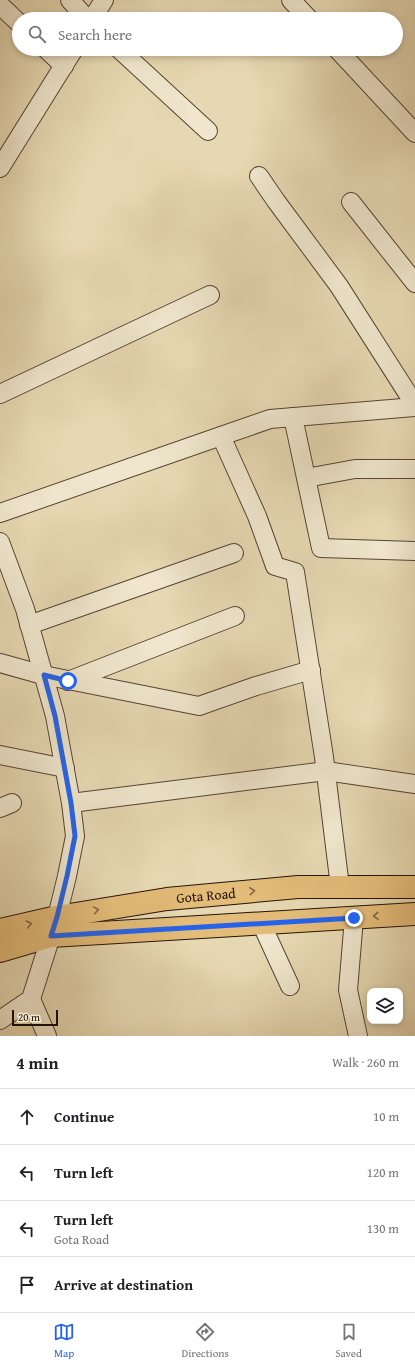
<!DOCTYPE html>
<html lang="en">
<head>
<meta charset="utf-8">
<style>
	:root { --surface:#fff; --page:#f6f6f6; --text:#202124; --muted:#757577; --line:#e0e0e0; --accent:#2563eb }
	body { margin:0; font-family:"Gentium Book Plus",serif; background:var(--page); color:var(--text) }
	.controls { position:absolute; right:12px; bottom:12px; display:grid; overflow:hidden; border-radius:8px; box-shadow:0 2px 6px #0003 }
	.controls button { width:36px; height:36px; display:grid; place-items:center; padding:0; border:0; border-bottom:1px solid var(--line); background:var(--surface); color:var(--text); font:20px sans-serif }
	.scale { position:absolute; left:12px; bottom:10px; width:46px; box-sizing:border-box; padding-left:4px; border:2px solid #261309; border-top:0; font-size:11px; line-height:14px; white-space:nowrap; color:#261309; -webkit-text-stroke:3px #efe6cd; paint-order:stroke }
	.stop { position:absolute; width:12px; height:12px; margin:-9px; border:3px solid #2563eb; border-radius:50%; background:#fff }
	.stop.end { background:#2563eb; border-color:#fff; box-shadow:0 1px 4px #0008 }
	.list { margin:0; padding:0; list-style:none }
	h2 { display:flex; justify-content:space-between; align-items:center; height:52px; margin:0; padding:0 16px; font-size:17px }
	h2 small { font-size:13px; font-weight:400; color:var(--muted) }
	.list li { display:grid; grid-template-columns:26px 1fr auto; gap:12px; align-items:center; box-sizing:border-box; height:56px; padding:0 16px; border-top:1px solid var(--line) }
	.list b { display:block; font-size:15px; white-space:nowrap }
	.list p { margin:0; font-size:13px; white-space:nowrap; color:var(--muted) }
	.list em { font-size:13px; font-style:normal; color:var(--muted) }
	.icon { flex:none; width:22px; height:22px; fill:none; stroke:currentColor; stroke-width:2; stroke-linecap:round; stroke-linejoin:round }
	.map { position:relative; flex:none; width:415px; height:1036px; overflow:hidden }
	.search { position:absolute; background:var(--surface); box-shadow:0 2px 6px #0003; left:12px; right:12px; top:12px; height:44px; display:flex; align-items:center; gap:10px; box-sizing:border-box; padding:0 14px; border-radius:22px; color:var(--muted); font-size:15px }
	.sheet { height:276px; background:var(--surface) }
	nav { display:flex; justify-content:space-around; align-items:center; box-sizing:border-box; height:56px; border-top:1px solid var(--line); background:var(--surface); font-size:11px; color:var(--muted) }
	nav a { display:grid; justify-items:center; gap:2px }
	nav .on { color:var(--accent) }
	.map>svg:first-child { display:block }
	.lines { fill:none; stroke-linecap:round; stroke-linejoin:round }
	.minor-casing { stroke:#564433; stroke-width:20 }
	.major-casing { stroke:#261309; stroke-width:24 }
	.minor { stroke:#efe6cd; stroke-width:18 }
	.major { stroke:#e3bc79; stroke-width:22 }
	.oneway { stroke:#846841 }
	.route { stroke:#2563eb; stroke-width:5 }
	.labels { text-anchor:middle; stroke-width:4; stroke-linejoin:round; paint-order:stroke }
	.street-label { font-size:14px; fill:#261309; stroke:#efe6cd }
</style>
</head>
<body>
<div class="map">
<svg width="415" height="1036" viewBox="0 0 415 1036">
	<rect width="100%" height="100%" fill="#e6d8b2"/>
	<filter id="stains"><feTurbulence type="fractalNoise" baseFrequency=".005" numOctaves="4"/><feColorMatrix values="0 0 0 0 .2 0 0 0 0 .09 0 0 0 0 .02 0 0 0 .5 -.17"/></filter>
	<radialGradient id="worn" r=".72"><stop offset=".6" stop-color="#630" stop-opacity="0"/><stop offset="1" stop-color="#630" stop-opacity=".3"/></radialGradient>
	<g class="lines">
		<g class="minor-casing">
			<g id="minor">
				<polyline points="70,0 87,19"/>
				<polyline points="291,0 309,19"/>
				<polyline points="0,5 19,23"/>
				<polyline points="92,19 104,0"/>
				<polyline points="46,49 64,66"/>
				<polyline points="119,49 208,131"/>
				<polyline points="337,49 415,133"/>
				<polyline points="0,168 74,49"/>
				<polyline points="259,176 276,201 339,286 415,405"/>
				<polyline points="351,202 415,283"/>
				<polyline points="0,394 210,295"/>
				<polyline points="293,417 321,548 415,551"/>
				<polyline points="221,436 270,419 415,407"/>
				<polyline points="306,478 355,469 415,469"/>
				<polyline points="0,513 221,436 257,516 275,566 295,572 324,757 340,887"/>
				<polyline points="0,542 25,609 55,716 71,803 75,836 67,876 57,917 31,999 0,1020"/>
				<polyline points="29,625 234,553"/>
				<polyline points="0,663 43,675 199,706 256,686 311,670"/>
				<polyline points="68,681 235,616"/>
				<polyline points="0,755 65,768"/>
				<polyline points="71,803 326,771 415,784"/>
				<polyline points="0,808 12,803"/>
				<polyline points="354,918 348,990 358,1036"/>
				<polyline points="261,923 290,986"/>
				<polyline points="31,999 47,1036"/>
			</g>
		</g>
		<g class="major-casing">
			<g id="major">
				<path id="s1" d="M0,930L57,917L167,899L298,887H415"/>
				<polyline points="0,951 51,936 415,914"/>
			</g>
		</g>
		<use href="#minor" class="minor"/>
		<use href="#major" class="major"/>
	</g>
	<defs><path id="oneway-chevron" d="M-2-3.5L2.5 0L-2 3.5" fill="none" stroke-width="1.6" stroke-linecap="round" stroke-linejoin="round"/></defs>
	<g class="oneway">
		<use href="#oneway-chevron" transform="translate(252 891) rotate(-5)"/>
		<use href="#oneway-chevron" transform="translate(96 910) rotate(-9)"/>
		<use href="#oneway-chevron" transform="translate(376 916) rotate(176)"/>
		<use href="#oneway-chevron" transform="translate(29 924) rotate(-13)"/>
	</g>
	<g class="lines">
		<polyline class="route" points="68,681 44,675 55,716 71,803 75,836 67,876 57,917 51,936 354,918"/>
	</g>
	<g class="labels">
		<g class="street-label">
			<text dy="5" stroke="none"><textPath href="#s1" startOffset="209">Gota Road</textPath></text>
		</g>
	</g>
	<rect width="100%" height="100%" filter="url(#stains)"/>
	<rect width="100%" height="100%" fill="url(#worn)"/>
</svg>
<div class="controls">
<button><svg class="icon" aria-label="layers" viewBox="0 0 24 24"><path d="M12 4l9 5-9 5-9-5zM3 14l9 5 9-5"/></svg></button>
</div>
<div class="scale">20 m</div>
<div class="stop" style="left:68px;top:681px"></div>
<div class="stop end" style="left:354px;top:918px"></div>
<div class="search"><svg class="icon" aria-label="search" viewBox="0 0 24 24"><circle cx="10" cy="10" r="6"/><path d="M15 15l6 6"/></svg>Search here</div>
</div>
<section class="sheet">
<h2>4 min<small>Walk · 260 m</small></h2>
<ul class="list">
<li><svg class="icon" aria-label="ahead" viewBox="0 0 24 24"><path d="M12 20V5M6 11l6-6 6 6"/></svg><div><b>Continue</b></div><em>10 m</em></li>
<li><svg class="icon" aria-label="left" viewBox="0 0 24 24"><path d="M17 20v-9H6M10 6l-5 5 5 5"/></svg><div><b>Turn left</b></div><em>120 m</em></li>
<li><svg class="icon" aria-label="left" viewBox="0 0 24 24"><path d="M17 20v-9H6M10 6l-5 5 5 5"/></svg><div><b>Turn left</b><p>Gota Road</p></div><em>130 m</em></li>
<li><svg class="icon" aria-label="arrive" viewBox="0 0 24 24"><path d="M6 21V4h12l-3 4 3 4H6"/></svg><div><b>Arrive at destination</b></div></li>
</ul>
</section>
<nav>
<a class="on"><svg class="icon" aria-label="map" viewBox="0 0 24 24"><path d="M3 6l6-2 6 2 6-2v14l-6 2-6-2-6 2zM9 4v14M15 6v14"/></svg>Map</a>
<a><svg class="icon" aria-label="directions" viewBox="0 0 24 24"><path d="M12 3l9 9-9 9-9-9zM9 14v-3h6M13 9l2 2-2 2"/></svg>Directions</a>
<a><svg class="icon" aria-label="saved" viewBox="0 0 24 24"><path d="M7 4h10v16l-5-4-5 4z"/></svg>Saved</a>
</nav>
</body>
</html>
